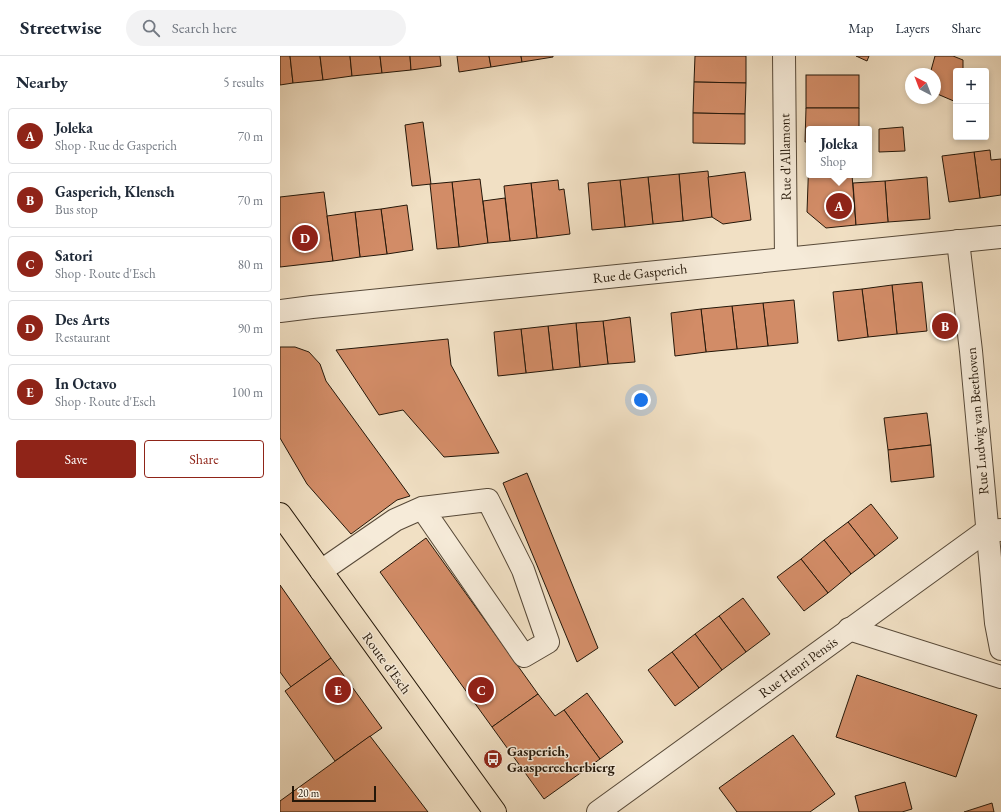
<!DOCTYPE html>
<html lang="en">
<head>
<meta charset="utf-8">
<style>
	:root { --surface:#fff; --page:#f2f2f3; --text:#1f2937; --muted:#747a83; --line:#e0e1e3; --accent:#8f2418 }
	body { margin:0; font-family:"EB Garamond",serif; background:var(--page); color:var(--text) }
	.controls { position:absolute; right:12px; top:12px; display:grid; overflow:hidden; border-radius:4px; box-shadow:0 2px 6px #0003 }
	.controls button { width:36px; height:36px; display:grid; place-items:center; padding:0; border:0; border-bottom:1px solid var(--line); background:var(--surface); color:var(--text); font:20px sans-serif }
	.compass { position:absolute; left:625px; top:12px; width:36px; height:36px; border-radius:50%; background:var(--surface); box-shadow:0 2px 6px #0003; rotate:318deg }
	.scale { position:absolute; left:12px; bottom:10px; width:84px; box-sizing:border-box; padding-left:4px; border:2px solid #241709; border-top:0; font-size:11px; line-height:14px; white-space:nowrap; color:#241709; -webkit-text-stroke:3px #f6ebd9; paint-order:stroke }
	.you { position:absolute; left:361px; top:344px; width:14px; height:14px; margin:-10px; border:3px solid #fff; border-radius:50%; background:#1a73e8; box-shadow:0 0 0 6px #1a73e833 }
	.badge { display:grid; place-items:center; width:26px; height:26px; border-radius:50%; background:var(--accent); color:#fff; font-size:13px; font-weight:700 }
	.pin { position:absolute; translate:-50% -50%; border:2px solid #fff; box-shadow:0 1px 4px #0006 }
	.popup { position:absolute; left:526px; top:70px; width:66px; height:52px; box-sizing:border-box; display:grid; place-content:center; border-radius:4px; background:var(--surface); filter:drop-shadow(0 1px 3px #0005); font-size:13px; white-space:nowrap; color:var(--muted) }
	.popup b { font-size:15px; color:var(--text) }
	.popup::after { content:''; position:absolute; left:50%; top:100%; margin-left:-8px; border:8px solid transparent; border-top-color:var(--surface) }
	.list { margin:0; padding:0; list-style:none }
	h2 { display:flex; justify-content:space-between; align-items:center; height:52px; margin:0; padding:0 16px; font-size:17px }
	h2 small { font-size:13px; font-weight:400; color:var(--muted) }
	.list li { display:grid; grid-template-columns:26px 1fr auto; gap:12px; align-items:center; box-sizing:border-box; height:56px; margin:0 8px 8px; padding:0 8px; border:1px solid var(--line); border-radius:4px }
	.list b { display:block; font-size:15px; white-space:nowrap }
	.list p { margin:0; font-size:13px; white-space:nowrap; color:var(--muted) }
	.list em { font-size:13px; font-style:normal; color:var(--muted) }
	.actions { display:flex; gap:8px; padding:12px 16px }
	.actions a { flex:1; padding:9px 0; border:1px solid var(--accent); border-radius:4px; text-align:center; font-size:14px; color:var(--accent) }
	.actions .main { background:var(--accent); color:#fff }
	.icon { flex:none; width:22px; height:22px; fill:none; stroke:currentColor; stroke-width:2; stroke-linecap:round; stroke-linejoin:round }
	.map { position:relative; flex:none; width:721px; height:756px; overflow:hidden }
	header { display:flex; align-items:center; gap:24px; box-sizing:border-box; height:56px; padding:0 20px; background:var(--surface); border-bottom:1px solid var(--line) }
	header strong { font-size:19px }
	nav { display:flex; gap:22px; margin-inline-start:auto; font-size:14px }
	.search { width:280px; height:36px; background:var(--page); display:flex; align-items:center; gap:10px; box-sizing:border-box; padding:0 14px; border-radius:22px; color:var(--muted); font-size:15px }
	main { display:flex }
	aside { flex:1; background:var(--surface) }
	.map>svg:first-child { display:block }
	.building { fill:#d28c67; stroke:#241709 }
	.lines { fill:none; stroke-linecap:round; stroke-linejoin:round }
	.minor-casing { stroke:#574938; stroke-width:24 }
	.major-casing { stroke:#241709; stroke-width:24 }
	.minor { stroke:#f6ebd9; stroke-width:22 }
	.major { stroke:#f1e0c4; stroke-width:22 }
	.labels { text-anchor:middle; stroke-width:3; stroke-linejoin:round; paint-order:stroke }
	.street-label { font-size:14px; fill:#241709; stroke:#f6ebd9 }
	.poi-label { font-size:14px; font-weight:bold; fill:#241709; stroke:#f6ebd9; text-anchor:start }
</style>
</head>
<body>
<header>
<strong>Streetwise</strong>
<div class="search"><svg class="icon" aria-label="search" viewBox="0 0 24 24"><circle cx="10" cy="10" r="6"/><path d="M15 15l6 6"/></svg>Search here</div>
<nav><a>Map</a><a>Layers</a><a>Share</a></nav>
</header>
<main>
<aside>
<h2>Nearby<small>5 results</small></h2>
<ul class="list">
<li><span class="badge">A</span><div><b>Joleka</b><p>Shop · Rue de Gasperich</p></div><em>70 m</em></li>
<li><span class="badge">B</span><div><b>Gasperich, Klensch</b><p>Bus stop</p></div><em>70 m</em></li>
<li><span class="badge">C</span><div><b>Satori</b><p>Shop · Route d'Esch</p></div><em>80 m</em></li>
<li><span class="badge">D</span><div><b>Des Arts</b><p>Restaurant</p></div><em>90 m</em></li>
<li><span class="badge">E</span><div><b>In Octavo</b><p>Shop · Route d'Esch</p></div><em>100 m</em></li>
</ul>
<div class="actions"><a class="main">Save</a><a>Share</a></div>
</aside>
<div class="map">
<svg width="721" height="756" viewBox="0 0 721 756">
	<rect width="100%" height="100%" fill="#f1e0c4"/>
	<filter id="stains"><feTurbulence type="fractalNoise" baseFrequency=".005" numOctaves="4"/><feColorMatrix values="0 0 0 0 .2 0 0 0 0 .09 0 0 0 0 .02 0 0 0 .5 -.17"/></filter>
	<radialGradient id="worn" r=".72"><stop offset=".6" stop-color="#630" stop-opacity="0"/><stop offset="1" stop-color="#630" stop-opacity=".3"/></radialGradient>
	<g class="building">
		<polygon points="0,0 10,0 13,27 0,29"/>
		<polygon points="10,0 40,0 43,24 13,27"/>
		<polygon points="40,0 70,0 72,20 43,24"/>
		<polygon points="70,0 100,0 102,17 72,20"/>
		<polygon points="100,0 130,0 131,14 102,17"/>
		<polygon points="130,0 160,0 161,10 131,14"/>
		<polygon points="177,0 209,0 211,11 179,16"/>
		<polygon points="209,0 241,0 242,6 211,11"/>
		<polygon points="241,0 273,0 273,1 242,6"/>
		<polygon points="415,0 466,0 466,27 414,26"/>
		<polygon points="576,0 589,0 587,5"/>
		<polygon points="655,0 673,0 683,4 683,15 676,15 676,46 655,37 655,18 650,18"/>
		<rect x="526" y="19" width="53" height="33"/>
		<polygon points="414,26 466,27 465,58 413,57"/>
		<polygon points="526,52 579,52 579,73 529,73 529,86 525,86"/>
		<polygon points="413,57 465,58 465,88 413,87"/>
		<polygon points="143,66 151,128 132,130 125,69"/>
		<polygon points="623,71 625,95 599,96 599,73"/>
		<polygon points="710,94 711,104 721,103 721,139 700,142 694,96"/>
		<polygon points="694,96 700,142 669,146 662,100"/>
		<polygon points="529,99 529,119 572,119 576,169 546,172 527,156"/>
		<polygon points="428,115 432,161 403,165 399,118"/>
		<polygon points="465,116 471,164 443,168 432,161 428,121"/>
		<polygon points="399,118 403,165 373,168 368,121"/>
		<polygon points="368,121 373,168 345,171 340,124"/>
		<polygon points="647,121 650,163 608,166 605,125"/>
		<polygon points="200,123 208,187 179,191 172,126"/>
		<polygon points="278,124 279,134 284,133 290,178 257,182 251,127"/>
		<polygon points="340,124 345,171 312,174 308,127"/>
		<polygon points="605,125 608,166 576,169 573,127"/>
		<polygon points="172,126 179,191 157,193 150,128"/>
		<polygon points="251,127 257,182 230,185 224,130"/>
		<polygon points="44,136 53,205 0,211 0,141"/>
		<polygon points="225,142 230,185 208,187 203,145"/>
		<polygon points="127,149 133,194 107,198 101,153"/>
		<polygon points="101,153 107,198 80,201 75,156"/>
		<polygon points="75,156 80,201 53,205 47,160"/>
		<polygon points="642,226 647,275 617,278 612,229"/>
		<polygon points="612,229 617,278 588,281 582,233"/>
		<polygon points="582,233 588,281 558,285 553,236"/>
		<polygon points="514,244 518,287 488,290 483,247"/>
		<polygon points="483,247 488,290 457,293 452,250"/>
		<polygon points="452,250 457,293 426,296 421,253"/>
		<polygon points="421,253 426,296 395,300 391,257"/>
		<polygon points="350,261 355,306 328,308 323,265"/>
		<polygon points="323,265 328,308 300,311 296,267"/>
		<polygon points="296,267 300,311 273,314 268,270"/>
		<polygon points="268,270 273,314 246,317 241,273"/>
		<polygon points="241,273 246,317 218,320 214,276"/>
		<polygon points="168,283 171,309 219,397 164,401 123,354 99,359 56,294"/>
		<polygon points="0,291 15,291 29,296 40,308 46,325 130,440 117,444 71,478 27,428 0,382"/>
		<polygon points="647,357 651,389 608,394 604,362"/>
		<polygon points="651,389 654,421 611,426 608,394"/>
		<polygon points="247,417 318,592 297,606 223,427"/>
		<polygon points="591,448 618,482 595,500 568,466"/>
		<polygon points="568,466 595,500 571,518 544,484"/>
		<polygon points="146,482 258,638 212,671 100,516"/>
		<polygon points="544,484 571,518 548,537 521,503"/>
		<polygon points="521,503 548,537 524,555 497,521"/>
		<polygon points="0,529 51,602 11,631 0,616"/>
		<polygon points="463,542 490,578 466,596 439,560"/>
		<polygon points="439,560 466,596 442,614 415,578"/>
		<polygon points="415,578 442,614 419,632 392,596"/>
		<polygon points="392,596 419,632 395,650 368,614"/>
		<polygon points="51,602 102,672 55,705 5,635"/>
		<polygon points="577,619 697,659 676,721 556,681"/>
		<polygon points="307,637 343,686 320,703 284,654"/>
		<polygon points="258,638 275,660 284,654 320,703 264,743 212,671"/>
		<polygon points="513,679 555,738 530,756 457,756 439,732"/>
		<polygon points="90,680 148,756 0,756 0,745"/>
		<polygon points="625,726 632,753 622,756 579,756 575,740"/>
		<polygon points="712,747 714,756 684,756"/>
	</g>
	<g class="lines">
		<g class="minor-casing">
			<g id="minor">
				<polyline points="504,0 506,202"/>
				<polyline points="678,185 691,295 716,567 721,593"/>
				<polyline points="0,255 32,251 721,181"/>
				<polyline points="41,515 115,464 142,452 208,444 243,514 268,586 244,600 142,452"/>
				<polyline points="569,573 721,621"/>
				<polyline points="318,756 706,475 721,474"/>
			</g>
		</g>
		<g class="major-casing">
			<polyline id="major" points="0,458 215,756"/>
		</g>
		<use href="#minor" class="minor"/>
		<use href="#major" class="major"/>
	</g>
	<defs>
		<g id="bus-disc" transform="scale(1)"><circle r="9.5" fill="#8f2418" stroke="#f6ebd9"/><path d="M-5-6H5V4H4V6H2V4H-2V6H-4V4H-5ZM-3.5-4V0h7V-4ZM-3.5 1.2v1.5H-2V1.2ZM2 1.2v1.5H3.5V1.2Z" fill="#fff"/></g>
	</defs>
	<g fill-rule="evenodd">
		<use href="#bus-disc" x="213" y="703"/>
	</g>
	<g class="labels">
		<g class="street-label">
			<text transform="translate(505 101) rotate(-91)" y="5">Rue d'Allamont</text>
			<text transform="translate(360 217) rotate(-6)" y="5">Rue de Gasperich</text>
			<text transform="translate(697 365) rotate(-95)" y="5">Rue Ludwig van Beethoven</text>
			<text transform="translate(107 607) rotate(54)" y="5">Route d'Esch</text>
			<text transform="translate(518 611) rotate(-36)" y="5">Rue Henri Pensis</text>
		</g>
		<g class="poi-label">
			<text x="227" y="700">Gasperich,<tspan x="227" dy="16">Gaasperecherbierg</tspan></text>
		</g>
	</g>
	<rect width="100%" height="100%" filter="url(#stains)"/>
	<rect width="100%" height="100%" fill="url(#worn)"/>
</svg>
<div class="controls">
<button>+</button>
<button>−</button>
</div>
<svg class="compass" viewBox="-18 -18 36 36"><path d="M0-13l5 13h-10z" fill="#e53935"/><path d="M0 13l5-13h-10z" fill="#747a83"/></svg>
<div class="scale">20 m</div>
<div class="you"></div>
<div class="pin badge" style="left:559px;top:150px">A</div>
<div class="popup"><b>Joleka</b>Shop</div>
<div class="pin badge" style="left:665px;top:270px">B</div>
<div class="pin badge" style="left:201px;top:634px">C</div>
<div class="pin badge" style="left:25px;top:182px">D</div>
<div class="pin badge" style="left:58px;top:634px">E</div>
</div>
</main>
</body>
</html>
